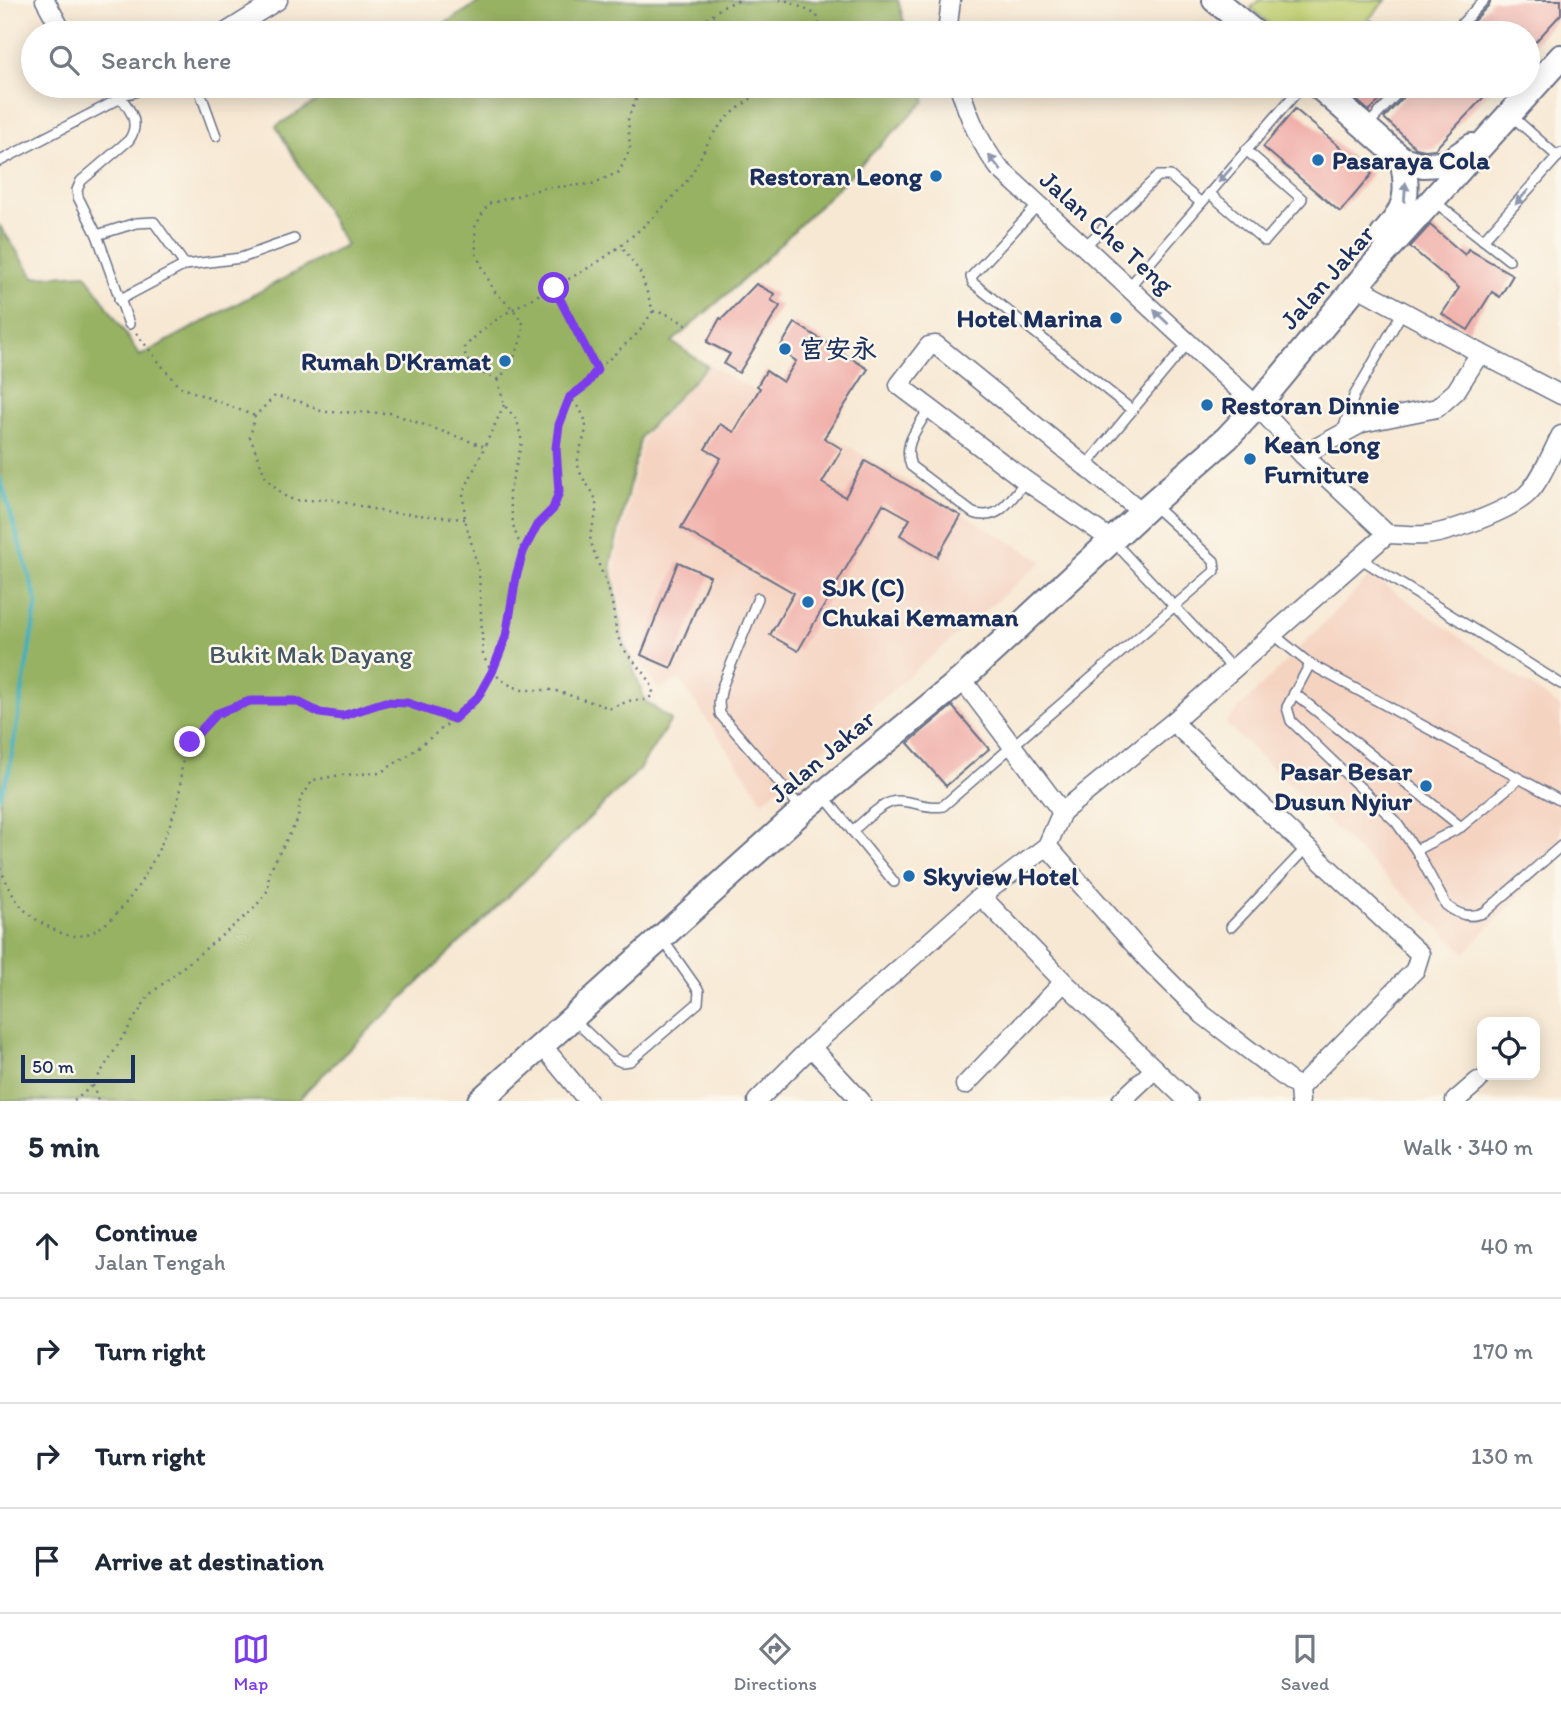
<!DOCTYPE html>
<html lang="en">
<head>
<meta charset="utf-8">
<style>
	:root { --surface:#fff; --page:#f2f2f3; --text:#1f2937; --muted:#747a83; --line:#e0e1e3; --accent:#7c3aed }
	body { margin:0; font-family:Itim,"LXGW WenKai TC",sans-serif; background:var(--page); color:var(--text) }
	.controls { position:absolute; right:21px; bottom:21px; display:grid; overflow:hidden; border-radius:14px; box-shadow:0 4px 18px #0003 }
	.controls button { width:63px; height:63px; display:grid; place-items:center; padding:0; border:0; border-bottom:2px solid var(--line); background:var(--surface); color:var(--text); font:35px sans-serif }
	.scale { position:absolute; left:21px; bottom:18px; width:114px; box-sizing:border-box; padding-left:7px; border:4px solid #1b2f5e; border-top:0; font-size:19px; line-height:24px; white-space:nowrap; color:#1b2f5e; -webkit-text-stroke:5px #fbf7ec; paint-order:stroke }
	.stop { position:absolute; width:21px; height:21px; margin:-16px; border:5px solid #7c3aed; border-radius:50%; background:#fff }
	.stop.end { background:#7c3aed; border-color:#fff; box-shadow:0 2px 7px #0008 }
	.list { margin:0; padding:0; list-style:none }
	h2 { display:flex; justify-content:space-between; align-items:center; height:91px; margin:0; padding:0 28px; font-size:30px }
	h2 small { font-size:23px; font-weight:400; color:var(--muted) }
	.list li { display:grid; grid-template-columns:46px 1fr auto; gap:21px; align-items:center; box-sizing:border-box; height:105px; padding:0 28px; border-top:2px solid var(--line) }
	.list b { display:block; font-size:26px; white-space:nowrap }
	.list p { margin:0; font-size:23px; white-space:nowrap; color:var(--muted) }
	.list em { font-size:23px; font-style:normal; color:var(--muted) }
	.icon { flex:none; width:38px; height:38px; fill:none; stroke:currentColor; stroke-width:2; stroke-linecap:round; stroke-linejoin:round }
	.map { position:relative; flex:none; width:1561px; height:1101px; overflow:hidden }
	.search { position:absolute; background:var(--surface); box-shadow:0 4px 18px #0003; left:21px; right:21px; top:21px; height:77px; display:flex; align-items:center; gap:18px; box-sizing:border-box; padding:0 24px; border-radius:38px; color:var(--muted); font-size:26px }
	.sheet { height:511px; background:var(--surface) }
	nav { display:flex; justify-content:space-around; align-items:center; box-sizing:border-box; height:98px; border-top:2px solid var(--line); background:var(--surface); font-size:19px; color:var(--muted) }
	nav a { display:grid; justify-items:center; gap:4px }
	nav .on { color:var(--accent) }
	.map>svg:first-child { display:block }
	.built { fill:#f5d3c1 }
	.green { fill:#c1d072; stroke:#6e8068; stroke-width:2 }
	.forest { fill:#98b264; stroke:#5a7061; stroke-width:2 }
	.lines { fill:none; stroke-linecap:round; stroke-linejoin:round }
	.stream { stroke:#3fafbb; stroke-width:4.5 }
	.building { fill:#f0aea8 }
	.lane-casing { stroke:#687087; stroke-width:12 }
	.street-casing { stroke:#687087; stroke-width:21 }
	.secondary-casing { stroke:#687087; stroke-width:28 }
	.path { stroke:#687087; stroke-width:2.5; stroke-dasharray:2 5; stroke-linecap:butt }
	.lane { stroke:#fff; stroke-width:9 }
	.street { stroke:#fff; stroke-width:18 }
	.secondary { stroke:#fff; stroke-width:24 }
	.oneway { fill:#8d97ae }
	.route { stroke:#7c3aed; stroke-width:9 }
	.poi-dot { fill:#1f6fb2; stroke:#fbf7ec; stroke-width:2.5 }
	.labels { text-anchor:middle; stroke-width:5; stroke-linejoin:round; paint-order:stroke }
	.poi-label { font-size:26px; font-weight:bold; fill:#1b2f5e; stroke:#fbf7ec; text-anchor:start }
	.street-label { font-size:26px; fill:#1b2f5e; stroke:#fbf7ec }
	.park-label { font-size:26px; fill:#445763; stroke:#fbf7ec }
</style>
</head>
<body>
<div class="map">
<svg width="1561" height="1101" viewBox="0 0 1561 1101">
	<rect width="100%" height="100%" fill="#fbf7ec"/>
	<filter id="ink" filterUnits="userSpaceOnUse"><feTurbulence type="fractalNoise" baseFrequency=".0143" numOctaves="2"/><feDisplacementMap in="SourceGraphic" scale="14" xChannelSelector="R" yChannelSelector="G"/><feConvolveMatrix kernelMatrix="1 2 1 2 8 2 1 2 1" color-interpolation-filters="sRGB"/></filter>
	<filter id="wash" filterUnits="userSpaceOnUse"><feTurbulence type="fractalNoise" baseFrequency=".00686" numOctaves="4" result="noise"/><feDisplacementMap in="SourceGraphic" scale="28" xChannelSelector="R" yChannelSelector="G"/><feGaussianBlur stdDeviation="1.57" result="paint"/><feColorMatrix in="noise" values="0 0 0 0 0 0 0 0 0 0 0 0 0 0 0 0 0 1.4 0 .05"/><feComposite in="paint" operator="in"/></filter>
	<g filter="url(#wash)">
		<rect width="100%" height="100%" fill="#f7e8d3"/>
		<g class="built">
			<polygon points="710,365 1043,561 763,801 679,679 659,690 625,639 615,564 644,437"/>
			<polygon points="1371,575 1561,707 1561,850 1465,953 1225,723"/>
		</g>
		<polygon class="green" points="1259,0 1386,0 1356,33 1280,33 1251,8"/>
		<g class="forest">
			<polygon points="483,0 898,0 907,33 429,33"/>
			<polygon points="342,86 921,86 925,101 752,272 672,342 707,366 641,436 611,563 623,639 645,701 671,720 638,771 307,1090 298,1101 0,1101 0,226 34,277 86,274 140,356 346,245 276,126"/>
		</g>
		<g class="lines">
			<polyline class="stream" points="0,478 37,602 9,771 0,796"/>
		</g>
		<g id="blocks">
			<g class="building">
				<polygon points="1491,0 1561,0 1561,14 1528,50 1528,33 1462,33 1489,5"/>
				<polygon points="1340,86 1395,86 1369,111"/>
				<polygon points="1411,86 1494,86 1435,149 1425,150 1416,148 1384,118 1409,91"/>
				<polygon points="1295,109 1372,174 1340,212 1263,147"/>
				<polygon points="1430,225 1465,255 1468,249 1513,275 1500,297 1492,292 1468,330 1442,314 1459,288 1410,247"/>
				<polygon points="756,284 775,294 771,300 780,306 739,373 724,364 730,354 707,342 720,318 722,319"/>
				<polygon points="795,323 868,369 824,438 842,449 822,483 845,497 865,461 961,516 937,557 900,535 910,519 883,504 798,651 770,635 794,593 681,528 721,458 705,449 720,424 734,432 760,388 757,386 766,371 783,382 796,361 779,349"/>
				<polygon points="678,562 710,576 671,668 641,655"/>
				<polygon points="952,706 989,749 946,786 908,743"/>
			</g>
		</g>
	</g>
	<g filter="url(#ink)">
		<use href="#blocks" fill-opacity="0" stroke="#687087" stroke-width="2"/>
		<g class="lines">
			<g class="lane-casing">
				<g id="lane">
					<polyline points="1365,33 1373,26 1381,33"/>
					<polyline points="1453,33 1484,0"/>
					<polyline points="198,86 216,136"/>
					<path d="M116,91C128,107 142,121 129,140L81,181L77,190L78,197L97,235L129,324"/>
					<polyline points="1512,116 1558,157"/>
					<polyline points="1367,126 1404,86"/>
					<polyline points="0,161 121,98"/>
					<polyline points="1209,193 1265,241 1302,199 1246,150"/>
					<polyline points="1435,202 1509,260"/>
					<polyline points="1038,205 971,277 973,283 1132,410"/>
					<polyline points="97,235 136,223 154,222 185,265"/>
					<polyline points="1483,240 1561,153"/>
					<polyline points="1083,248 1158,176 1170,176 1201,203"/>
					<polyline points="1129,287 1302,86"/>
					<polyline points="119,300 185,265 241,258 294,239"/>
					<path d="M929,408C918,429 902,443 911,466L973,513C1000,522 1009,500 1026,481"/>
					<polyline points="1343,430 1354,396 1403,311"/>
					<polyline points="1086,466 1188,343"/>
					<polyline points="1113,541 1234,670"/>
					<polyline points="1361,559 1561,684"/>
					<polyline points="758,598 722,687 719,702 720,714 802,809"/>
					<polyline points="1274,635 1310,664 1561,801"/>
					<path d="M1310,664L1287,707L1291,721L1396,822L1416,850L1446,905C1458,915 1470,919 1485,912L1561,846"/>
					<polyline points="1294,693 1461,827"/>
					<polyline points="823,795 894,882"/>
					<path d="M852,831C864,822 883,800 899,801C914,801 927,809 943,806L1215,571L1214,561L1153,505"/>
					<polyline points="1416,850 1461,827 1519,779"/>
					<polyline points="1231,927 1307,847"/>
					<polyline points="573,1019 615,1059 622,1062 630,1061 698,1003 699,991 663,940"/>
				</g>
			</g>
			<g class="street-casing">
				<g id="street">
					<polyline points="45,0 63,33"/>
					<polyline points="225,33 278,0"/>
					<polyline points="947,33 951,0"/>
					<path d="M106,86C116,90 127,91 137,86"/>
					<path d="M959,86C969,117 979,142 999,168L1247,397"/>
					<polyline points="1480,353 1561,395"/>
					<path d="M1257,406L1303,455L1387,534C1400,534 1413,536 1425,535C1449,533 1508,511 1526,495C1540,483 1552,452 1561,435"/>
					<polyline points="1303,455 1362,423 1437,408 1456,391 1480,353 1356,286"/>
					<polyline points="1113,541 1026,481 899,385 929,346 936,345 1142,512"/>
					<polyline points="962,679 1062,812"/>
					<polyline points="1173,722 1420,954 1415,970 1299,1088"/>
					<polyline points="1047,846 1148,960 1203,1015 1299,1088 1300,1101"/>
					<polyline points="981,896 1064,982 1188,1101"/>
					<polyline points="541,1044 588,1101"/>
					<polyline points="811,1047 861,1101"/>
					<polyline points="965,1085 1064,982"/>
					<polyline points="757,1101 811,1047 981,896 1047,846 1062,812 1173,722 1387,534"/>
					<polyline points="1121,1101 1155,1069"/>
					<polyline points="1455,1101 1478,1081"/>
				</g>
			</g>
			<g class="secondary-casing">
				<g id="secondary">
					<polyline points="1215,0 1255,33"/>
					<polyline points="1318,86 1402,159 1423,165 1441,164 1450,161 1472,146"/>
					<path d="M1383,235C1406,209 1410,194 1402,159"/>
					<polyline points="480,1101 803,810 962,679 1151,504 1227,438 1257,406 1372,267 1561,57"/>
				</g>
			</g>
			<g class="path">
				<polyline points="779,0 788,1 817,15 820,27"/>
				<polyline points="820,27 831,33"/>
				<polyline points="691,33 723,6 741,0"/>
				<polyline points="813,33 820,27"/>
				<polyline points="806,86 836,89 848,86"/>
				<polyline points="554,287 597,370"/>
				<polyline points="653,311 670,315 688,326"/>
				<polyline points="136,333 178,386 255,416"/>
				<path d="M498,380C482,373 466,367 464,348C506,301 571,286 620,246C642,229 664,207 682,187C696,171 701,153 712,136C726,115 748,101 768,86"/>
				<path d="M498,380C514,362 520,347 524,325L513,309L494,291L476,254L475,227L488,204L544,188L592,184L619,172L630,149L628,118L642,86"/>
				<polyline points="498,380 504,405 517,420 522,442 509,493 514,529 523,552"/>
				<path d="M504,405L463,493L465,519L479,572L483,656L492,672L506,683L521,690H553L610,708L632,700H646L653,695C653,675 631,662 622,646C614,631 615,614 611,598C606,579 596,561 591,542C588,530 596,523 596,511C598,492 586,487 580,472C572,453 590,437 585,420C583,412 575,404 571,398"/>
				<polyline points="465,519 385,512 330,499 301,501 287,498 266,478 250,437 255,416 275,396 301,402 323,412 391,413 483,446"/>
				<path d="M0,868C16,904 23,915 59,932C112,959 166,842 177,804C183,784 178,761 190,742C195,733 208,721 216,715C232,703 278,695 298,702C313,707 325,718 343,716C357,715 370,707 383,703C403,697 434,713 454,719"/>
				<polyline points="93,1085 98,1101"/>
				<polyline points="74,1101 93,1085 149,995 253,910 268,890 269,872 298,819 300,800 313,780 341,775 380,773 411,753 454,719 478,697 492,672 506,637 516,577 523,552 537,525 553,509 559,492 556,448 559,425 570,397 586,385 597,370 639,332 653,311 641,274 621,245"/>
			</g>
			<use href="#lane" class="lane"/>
			<use href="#street" class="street"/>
			<use href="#secondary" class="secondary"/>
		</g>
		<defs><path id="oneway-solid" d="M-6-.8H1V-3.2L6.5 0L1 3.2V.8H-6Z" transform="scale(1.75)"/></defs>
		<g class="oneway">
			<use href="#oneway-solid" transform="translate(995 163) rotate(-129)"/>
			<use href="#oneway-solid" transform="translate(1225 175) rotate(131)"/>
			<use href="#oneway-solid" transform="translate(1405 192) rotate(-86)"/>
			<use href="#oneway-solid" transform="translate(1522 197) rotate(131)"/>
			<use href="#oneway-solid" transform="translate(1161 317) rotate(-136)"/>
		</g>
	</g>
	<g class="lines" filter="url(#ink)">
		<polyline class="route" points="190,742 216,714 250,701 296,701 320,713 342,716 385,702 407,703 454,719 478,697 492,672 506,637 516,577 523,552 537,525 553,509 559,492 556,448 559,425 570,397 586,385 597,370 554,288"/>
	</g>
	<g class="poi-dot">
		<circle cx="1318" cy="160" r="7"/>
		<circle cx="936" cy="176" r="7"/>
		<circle cx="1116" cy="318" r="7"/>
		<circle cx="785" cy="349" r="7"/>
		<circle cx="505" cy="361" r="7"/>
		<circle cx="1207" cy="405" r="7"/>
		<circle cx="1250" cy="459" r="7"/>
		<circle cx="808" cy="602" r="7"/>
		<circle cx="1426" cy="786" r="7"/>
		<circle cx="909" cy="876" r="7"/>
	</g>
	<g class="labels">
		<g class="poi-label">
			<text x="1332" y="169">Pasaraya Cola</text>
			<text x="922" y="185" text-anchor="end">Restoran Leong</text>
			<text x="1102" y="327" text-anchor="end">Hotel Marina</text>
			<text x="799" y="358">宮安永</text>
			<text x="491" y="370" text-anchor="end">Rumah D'Kramat</text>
			<text x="1221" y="414">Restoran Dinnie</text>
			<text x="1264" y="453">Kean Long<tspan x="1264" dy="30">Furniture</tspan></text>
			<text x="822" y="596">SJK (C)<tspan x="822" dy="30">Chukai Kemaman</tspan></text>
			<text x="1412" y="780" text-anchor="end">Pasar Besar<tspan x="1412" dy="30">Dusun Nyiur</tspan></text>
			<text x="923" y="885">Skyview Hotel</text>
		</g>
		<g class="street-label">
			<text transform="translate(1107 232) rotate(42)" y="9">Jalan Che Teng</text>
			<text transform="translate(1327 277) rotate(-49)" y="9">Jalan Jakar</text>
			<text transform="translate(822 756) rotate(-40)" y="9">Jalan Jakar</text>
		</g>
		<g class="park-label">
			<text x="311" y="663">Bukit Mak Dayang</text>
		</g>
	</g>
</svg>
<div class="controls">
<button><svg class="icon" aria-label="locate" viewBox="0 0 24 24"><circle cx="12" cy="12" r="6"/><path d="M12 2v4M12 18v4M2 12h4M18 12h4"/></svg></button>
</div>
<div class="scale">50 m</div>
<div class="stop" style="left:554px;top:288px"></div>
<div class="stop end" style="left:190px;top:742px"></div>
<div class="search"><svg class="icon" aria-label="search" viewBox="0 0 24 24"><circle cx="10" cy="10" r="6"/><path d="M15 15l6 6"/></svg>Search here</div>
</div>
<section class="sheet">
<h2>5 min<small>Walk · 340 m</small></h2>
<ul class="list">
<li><svg class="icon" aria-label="ahead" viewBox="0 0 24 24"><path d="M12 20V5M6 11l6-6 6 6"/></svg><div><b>Continue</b><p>Jalan Tengah</p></div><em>40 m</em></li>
<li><svg class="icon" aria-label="right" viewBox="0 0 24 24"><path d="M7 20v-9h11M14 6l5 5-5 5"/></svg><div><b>Turn right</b></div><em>170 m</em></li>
<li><svg class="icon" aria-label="right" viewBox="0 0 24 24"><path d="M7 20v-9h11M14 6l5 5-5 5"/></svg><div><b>Turn right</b></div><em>130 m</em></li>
<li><svg class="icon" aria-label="arrive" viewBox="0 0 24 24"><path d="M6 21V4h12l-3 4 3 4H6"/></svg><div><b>Arrive at destination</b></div></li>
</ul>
</section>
<nav>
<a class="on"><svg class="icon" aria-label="map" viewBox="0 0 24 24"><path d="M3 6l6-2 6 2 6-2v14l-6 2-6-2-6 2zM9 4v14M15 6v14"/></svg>Map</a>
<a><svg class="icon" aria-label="directions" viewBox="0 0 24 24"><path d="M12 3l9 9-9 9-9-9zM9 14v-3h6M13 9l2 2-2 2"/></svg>Directions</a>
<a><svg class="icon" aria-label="saved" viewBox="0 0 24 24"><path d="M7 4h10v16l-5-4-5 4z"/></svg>Saved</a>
</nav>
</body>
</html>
